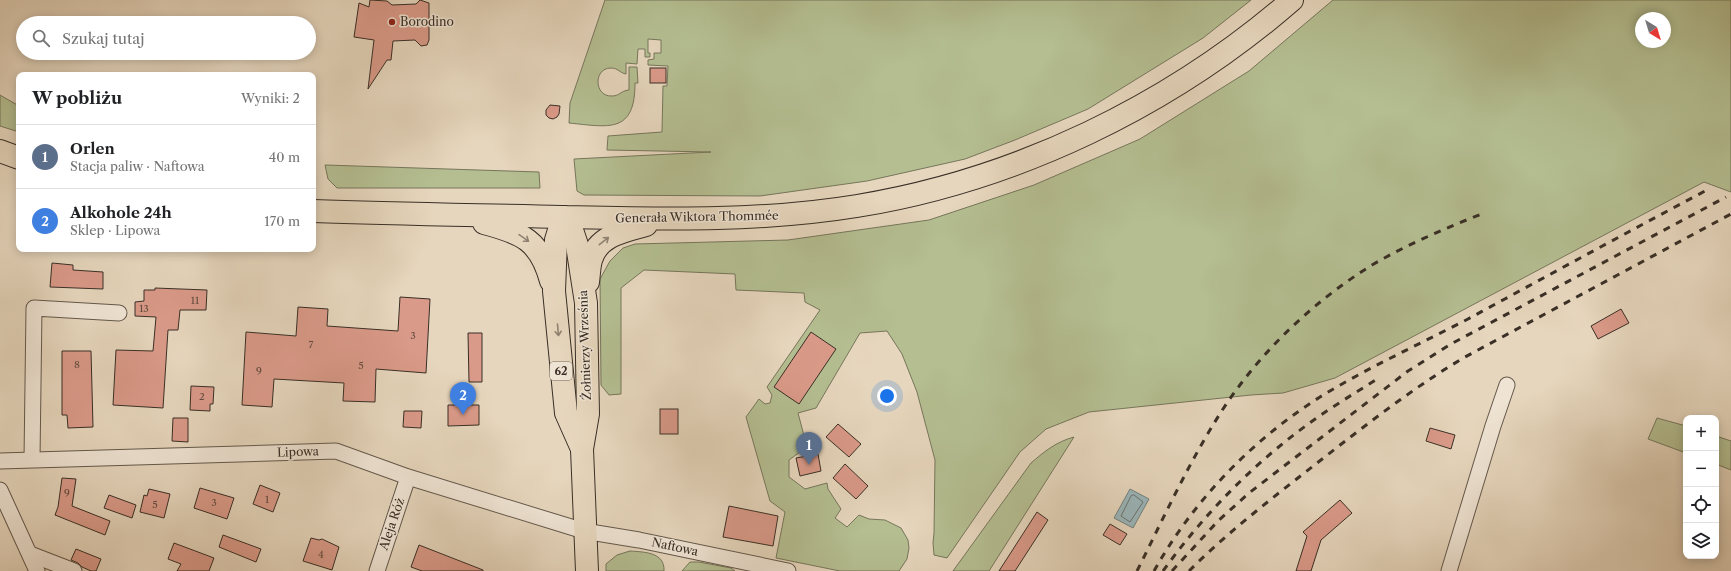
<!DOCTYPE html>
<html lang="pl">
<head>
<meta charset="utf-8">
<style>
	:root { --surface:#fff; --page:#f2f2f2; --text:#202124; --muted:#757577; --line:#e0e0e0; --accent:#ea580c }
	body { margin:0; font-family:"Libre Caslon Text",serif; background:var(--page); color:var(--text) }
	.controls { position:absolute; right:12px; bottom:12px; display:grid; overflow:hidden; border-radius:8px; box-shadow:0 2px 10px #0003 }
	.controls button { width:36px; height:36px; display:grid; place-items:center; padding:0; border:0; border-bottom:1px solid var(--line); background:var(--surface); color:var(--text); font:20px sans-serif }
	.compass { position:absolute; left:1635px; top:12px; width:36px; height:36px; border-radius:50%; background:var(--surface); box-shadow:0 2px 10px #0003; rotate:142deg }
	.you { position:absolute; left:887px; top:396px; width:14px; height:14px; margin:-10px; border:3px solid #fff; border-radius:50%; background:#1a73e8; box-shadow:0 0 0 6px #1a73e833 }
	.badge { display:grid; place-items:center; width:26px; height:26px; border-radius:50%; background:var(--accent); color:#fff; font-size:13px; font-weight:700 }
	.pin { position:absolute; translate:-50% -33px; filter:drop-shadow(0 1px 2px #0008) }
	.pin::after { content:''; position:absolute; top:21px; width:14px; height:12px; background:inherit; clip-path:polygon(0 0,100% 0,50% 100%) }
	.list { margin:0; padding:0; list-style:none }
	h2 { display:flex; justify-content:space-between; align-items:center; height:52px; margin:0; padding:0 16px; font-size:17px }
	h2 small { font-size:13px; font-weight:400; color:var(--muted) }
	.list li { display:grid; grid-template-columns:26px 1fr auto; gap:12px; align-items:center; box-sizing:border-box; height:64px; padding:0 16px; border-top:1px solid var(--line) }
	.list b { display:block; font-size:15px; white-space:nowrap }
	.list p { margin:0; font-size:13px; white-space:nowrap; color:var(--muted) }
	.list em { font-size:13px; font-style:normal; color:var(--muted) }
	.icon { flex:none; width:22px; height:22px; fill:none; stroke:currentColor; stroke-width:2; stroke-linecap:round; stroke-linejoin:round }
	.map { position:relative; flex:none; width:1731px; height:571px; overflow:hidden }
	.search { position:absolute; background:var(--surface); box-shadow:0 2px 10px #0003; left:16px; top:16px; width:300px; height:44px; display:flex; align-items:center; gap:10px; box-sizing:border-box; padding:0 14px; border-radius:22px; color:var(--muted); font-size:15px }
	.panel { position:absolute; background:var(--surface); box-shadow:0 2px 10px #0003; left:16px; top:72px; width:300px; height:180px; border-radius:8px }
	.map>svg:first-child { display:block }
	.green { fill:#b4be91; stroke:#76765c; fill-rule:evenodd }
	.water { fill:#9ab6bb; stroke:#73807f }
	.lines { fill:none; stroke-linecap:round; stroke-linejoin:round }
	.shore { stroke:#6a7270; stroke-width:1 }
	.building { fill:#da9a89; stroke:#392f26 }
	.street-casing { stroke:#64594c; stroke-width:17 }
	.primary-casing { stroke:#392f26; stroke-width:24 }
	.street { stroke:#efe4d4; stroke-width:15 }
	.primary { stroke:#e6d6bd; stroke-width:22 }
	.rail { stroke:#392f26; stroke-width:3; stroke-dasharray:7 7; stroke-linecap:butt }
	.oneway { stroke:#908272 }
	.poi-dot { fill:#8f2418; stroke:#efe4d4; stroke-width:1.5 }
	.labels { text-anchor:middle; stroke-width:3; stroke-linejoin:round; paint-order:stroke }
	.number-label { font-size:10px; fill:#614a3f }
	.shield { fill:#efe4d4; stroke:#70655a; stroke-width:1 }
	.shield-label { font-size:11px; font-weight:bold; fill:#392f26 }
	.poi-label { font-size:12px; fill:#392f26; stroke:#efe4d4; text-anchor:start }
	.street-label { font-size:12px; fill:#392f26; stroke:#efe4d4 }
</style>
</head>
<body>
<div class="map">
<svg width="1731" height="571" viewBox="0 0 1731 571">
	<rect width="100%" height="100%" fill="#e6d6bd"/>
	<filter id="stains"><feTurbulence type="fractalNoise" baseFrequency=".005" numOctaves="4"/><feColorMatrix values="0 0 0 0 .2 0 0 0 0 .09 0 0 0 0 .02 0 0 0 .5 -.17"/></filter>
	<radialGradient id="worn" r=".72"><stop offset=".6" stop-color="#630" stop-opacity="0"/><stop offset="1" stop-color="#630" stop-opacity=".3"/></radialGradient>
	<g class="green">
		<path d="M605,0H1251L1203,38L1088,109L1015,140L965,159L867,181L760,196L584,195L577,191L574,159L711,152L607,150L608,136L662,132L663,86H667L668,66L648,65V60L654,59V53H661V40L648,39V53H650V57H645V49H638L637,64L626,63V74C620,73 618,68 611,68C593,68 594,97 612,96C620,96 620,91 629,90V67H637L638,83H635C635,134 609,127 569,123L570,103Z"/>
		<path d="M1333,0H1731V192L1704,182L1335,378L1283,393L1251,395L1089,412L1046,429L1020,452L947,558L934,555L933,543L934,533L935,460L917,392L902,354L887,331L860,333L816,408L798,413L807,447L789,460V477L805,489L827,483L828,489L841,509L835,518L847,527L859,515L869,519L885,520L901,528L908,540L909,548L907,559L899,571H840L776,558L785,512L770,501L746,417L759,399L765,404L770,403L772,395L767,387L820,310L805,302L804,293L736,290L735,274L644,270L621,288V394L609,395L601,385L600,279L610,261L623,248L635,244L788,240L929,220L1034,185L1140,139L1249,71ZM1641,18H1665V42H1641Z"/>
		<polygon points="0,95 19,106 19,132 0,126"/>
		<polygon points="325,165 539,172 540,188 337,188 328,179"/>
		<polygon points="1657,418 1686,426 1686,453 1648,439"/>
		<polygon points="1716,436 1731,441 1731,470 1716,464"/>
		<path d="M1074,437L989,571H953L1031,463C1045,451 1056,442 1074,437Z"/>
		<path d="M630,551C644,552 665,552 664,571H606V564L617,555Z"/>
		<polygon points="690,562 699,562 731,568 735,571 682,571"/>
	</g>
	<polygon class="water" points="1130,489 1149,499 1133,528 1114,518"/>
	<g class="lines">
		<polygon class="shore" points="1134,495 1143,502 1130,522 1121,516 1131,496"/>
	</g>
	<g class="building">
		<polygon points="370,0 387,1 392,5 416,4 420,0 429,3 429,40 427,45 421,46 415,40 393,41 391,60 387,60 368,89 374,40 354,37 359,3 369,7"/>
		<rect x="650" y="68" width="16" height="15"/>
		<polygon points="550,105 560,106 559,114 557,117 553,119 549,118 546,115 546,110"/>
		<polygon points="52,263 73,265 73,270 103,272 103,289 50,287"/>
		<polygon points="155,288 207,290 206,310 180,310 178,330 168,330 163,408 113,405 116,350 153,351 156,317 135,316 135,302 144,301 144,290 155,290"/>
		<polygon points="400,297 430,299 426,373 376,369 375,402 343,401 344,383 274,379 272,407 242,405 246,332 296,336 298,307 328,309 327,326 398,331"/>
		<polygon points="1621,309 1629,323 1598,339 1591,326"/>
		<polygon points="811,332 836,349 799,404 774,387"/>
		<polygon points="468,333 482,333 482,382 469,382"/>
		<polygon points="62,351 91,351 93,427 68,428 67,415 62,415"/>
		<polygon points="191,386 214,387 213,404 210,404 210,411 190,410"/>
		<polygon points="448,405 479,405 479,425 448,426"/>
		<rect x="660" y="409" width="18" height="25"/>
		<polygon points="404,411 422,411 421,428 403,427"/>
		<polygon points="173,418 188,418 188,442 172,441"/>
		<polygon points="838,424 861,444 849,457 826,437"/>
		<polygon points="1430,428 1455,435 1451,449 1426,441"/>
		<polygon points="818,454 821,471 800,476 796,458"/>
		<polygon points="845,464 868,486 856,499 833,478"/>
		<polygon points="62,478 76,479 72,506 110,521 105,535 55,515 58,507"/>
		<polygon points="260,485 280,493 273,512 253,504"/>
		<polygon points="200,488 234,498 227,519 194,508"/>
		<polygon points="149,489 170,494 164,518 140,512 144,495 147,496"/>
		<polygon points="109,495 136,505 132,518 104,508"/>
		<polygon points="1340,500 1352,513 1321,540 1311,571 1296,571 1307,536 1303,532"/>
		<polygon points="729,506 778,516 773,546 723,537"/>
		<polygon points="1037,512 1048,520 1015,571 999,571"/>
		<polygon points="1110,524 1127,534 1120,545 1103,535"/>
		<polygon points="223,535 261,549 256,562 219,547"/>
		<polygon points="311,538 319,540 322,539 339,547 332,570 303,561"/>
		<polygon points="174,543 214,558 209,571 177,571 181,564 168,559"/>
		<polygon points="419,545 483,570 483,571 422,571 411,567"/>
		<polygon points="76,549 101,559 96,571 91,571 82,567 78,563 71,560"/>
	</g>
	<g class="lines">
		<g class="street-casing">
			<g id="street">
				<polyline points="32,459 34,308 119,313"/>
				<polyline points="0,461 336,451 408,477 584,531 639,540 788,571"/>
				<polyline points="0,490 37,571"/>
				<polyline points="30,554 74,571"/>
				<polyline points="377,571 408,477"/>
				<polyline points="1449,571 1493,426 1507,385"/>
			</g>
		</g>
		<g class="primary-casing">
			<g id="primary">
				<polyline points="0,151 19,158"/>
				<path d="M313,211C396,214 479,215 562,217C661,219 759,222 857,206C1016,180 1170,106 1292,0"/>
				<polyline points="563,217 573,233 577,245 586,303 588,414 582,449 587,571"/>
				<polyline points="563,217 556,240 554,291 566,413 582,449"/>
				<path d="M484,223C522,233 540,240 551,281"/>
				<path d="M588,282C589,275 589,267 591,260C598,235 625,231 646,225"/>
			</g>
		</g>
		<use href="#street" class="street"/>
		<use href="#primary" class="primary"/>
		<g class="rail">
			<path d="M1137,571C1164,517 1190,460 1223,409C1261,351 1314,301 1372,265C1408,244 1446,228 1484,213"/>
			<path d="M1154,571C1193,501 1252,440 1320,397C1367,368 1418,345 1468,319C1547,276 1626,233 1705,191"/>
			<path d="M1163,571C1204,514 1254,463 1311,422C1333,406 1357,392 1380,377"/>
			<polyline points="1172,571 1218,521 1249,493 1408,371 1451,344 1726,197"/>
			<path d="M1189,571C1231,529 1279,493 1326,456C1371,421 1416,386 1465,357L1731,214"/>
		</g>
	</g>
	<defs><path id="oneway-shaft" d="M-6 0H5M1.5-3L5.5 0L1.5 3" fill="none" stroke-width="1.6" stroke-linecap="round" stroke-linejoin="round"/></defs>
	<g class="oneway">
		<use href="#oneway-shaft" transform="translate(524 238) rotate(35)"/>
		<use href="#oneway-shaft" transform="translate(604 241) rotate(-38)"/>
		<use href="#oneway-shaft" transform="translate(558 330) rotate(85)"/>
	</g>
	<circle class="poi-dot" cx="392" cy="22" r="4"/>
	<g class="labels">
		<g class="number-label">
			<text x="195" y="304">11</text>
			<text x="144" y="312">13</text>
			<text x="413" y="339">3</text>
			<text x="311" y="348">7</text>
			<text x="77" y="368">8</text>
			<text x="361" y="369">5</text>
			<text x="259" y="374">9</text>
			<text x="202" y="400">2</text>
			<text x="67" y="496">9</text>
			<text x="267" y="503">1</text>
			<text x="214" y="506">3</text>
			<text x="155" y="508">5</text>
			<text x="321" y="558">4</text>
		</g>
		<rect class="shield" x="550" y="362" width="22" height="18" rx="3"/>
		<g class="shield-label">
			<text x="561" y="375">62</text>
		</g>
		<g class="poi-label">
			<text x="400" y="26">Borodino</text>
		</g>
		<g class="street-label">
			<text transform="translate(697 217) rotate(-1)" y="4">Generała Wiktora Thommée</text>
			<text transform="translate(585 345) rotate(-92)" y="4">Żołnierzy Września</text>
			<text transform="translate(298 452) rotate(-2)" y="4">Lipowa</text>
			<text transform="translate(392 524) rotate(-71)" y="4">Aleja Róż</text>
			<text transform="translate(675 547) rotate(12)" y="4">Naftowa</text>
		</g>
	</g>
	<rect width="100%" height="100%" filter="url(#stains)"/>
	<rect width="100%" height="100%" fill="url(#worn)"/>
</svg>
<div class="controls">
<button>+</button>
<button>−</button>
<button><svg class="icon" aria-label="locate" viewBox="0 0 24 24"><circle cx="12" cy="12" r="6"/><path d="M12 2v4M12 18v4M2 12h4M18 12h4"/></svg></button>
<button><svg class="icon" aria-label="layers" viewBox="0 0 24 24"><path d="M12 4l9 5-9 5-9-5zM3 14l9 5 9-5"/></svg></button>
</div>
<svg class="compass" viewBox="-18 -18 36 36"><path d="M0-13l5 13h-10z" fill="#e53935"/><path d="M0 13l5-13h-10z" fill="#757577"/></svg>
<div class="you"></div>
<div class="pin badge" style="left:809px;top:465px;background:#5c6f8a">1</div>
<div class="pin badge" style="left:463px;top:415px;background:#3f7fe0">2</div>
<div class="search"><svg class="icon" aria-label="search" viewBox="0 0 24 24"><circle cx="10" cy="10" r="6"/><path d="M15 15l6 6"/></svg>Szukaj tutaj</div>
<section class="panel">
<h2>W pobliżu<small>Wyniki: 2</small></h2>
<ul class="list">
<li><span class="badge" style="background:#5c6f8a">1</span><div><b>Orlen</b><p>Stacja paliw · Naftowa</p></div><em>40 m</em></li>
<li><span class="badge" style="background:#3f7fe0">2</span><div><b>Alkohole 24h</b><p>Sklep · Lipowa</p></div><em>170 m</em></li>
</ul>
</section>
</div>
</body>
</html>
